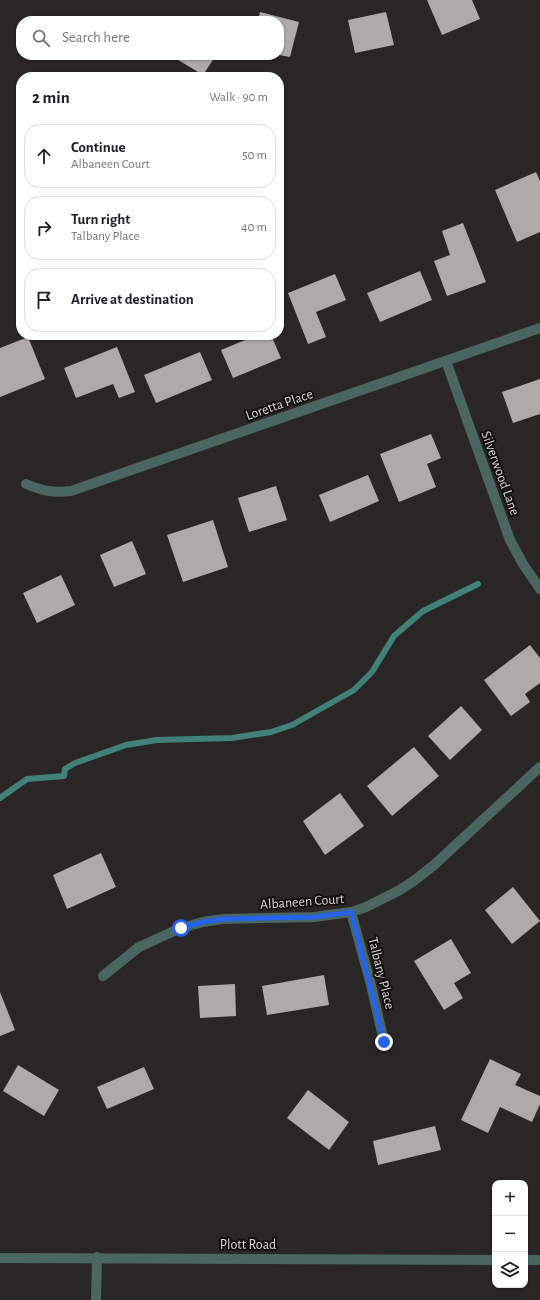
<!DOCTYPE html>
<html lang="en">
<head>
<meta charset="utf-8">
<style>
	:root { --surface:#fff; --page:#f2f2f2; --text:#202124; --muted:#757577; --line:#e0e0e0 }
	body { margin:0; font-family:"Alegreya Sans",sans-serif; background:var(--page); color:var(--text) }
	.controls { position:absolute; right:12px; bottom:12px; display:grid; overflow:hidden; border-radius:8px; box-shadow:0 1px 3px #0004 }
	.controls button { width:36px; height:36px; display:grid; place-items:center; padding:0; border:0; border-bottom:1px solid var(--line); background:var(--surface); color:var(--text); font:20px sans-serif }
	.stop { position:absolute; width:12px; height:12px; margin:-9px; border:3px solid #2563eb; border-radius:50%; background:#fff }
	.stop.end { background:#2563eb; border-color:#fff; box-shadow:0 1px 4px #0008 }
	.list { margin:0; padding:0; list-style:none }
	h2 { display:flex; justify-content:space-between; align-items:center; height:52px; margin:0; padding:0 16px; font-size:17px }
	h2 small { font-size:13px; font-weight:400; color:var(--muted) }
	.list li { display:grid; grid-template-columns:26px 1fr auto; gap:12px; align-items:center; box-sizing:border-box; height:64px; margin:0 8px 8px; padding:0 8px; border:1px solid var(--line); border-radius:16px }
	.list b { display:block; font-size:15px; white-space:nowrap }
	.list p { margin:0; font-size:13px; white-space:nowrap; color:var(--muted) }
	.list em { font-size:13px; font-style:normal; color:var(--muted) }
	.icon { flex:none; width:22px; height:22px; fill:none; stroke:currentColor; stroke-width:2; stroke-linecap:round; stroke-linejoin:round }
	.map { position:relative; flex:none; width:540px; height:1300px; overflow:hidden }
	.search { position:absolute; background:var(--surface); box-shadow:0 1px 3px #0004; left:16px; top:16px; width:268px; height:44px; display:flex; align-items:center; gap:10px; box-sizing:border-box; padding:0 14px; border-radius:16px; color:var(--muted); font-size:15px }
	.panel { position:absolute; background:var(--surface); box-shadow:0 1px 3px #0004; left:16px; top:72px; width:268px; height:268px; border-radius:16px }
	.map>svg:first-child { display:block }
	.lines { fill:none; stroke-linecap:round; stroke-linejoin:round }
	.stream { stroke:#418179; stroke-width:6 }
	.building { fill:#afaaa9 }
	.minor { stroke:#4a6660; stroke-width:10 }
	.tertiary { stroke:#4a6660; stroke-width:10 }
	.route { stroke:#2563eb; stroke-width:5 }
	.labels { text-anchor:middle; stroke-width:4; stroke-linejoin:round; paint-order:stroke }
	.street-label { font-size:14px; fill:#dad7d7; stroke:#12100f }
</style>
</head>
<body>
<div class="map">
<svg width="540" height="1300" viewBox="0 0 540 1300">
	<rect width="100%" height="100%" fill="#2b2626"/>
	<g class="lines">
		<polyline class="stream" points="0,798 27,779 64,776 65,769 75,763 126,745 157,740 232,738 271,732 292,725 354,690 372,672 394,636 423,611 478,584"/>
	</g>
	<g class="building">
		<polygon points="427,0 472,0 480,19 442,35"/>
		<polygon points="260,12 299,22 290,57 279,55 279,21 258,21"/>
		<polygon points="386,12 394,45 355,53 348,20"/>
		<polygon points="170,55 216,55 203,75"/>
		<polygon points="536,172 540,181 540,232 517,242 495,190"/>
		<polygon points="463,223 486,282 447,296 434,261 450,255 442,231"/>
		<polygon points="420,271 432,300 380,322 367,293"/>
		<polygon points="335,274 346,300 316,312 326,337 308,344 288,293"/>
		<polygon points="257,335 271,335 281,358 233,378 221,350"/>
		<polygon points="28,337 45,379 0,397 0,348"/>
		<polygon points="117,347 135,392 119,398 113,384 76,398 64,368"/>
		<polygon points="200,352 212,380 156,403 144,375"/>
		<polygon points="540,379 540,414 513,423 502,392"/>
		<polygon points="431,434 441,458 427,464 436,487 399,502 380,454"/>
		<polygon points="368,475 379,501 330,522 319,495"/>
		<polygon points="276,486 287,520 249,532 238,498"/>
		<polygon points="213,520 228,567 183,582 167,535"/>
		<polygon points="132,541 146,574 114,587 100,555"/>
		<polygon points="61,575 75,605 37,623 23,593"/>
		<polygon points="530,645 540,658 540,683 525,694 530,702 511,716 484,680"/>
		<polygon points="461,706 482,730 450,760 428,736"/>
		<polygon points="414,747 439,776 392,816 367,786"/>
		<polygon points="340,793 364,826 325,855 303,821"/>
		<polygon points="101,853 116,887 67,909 53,875"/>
		<polygon points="513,887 540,921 512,944 485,910"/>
		<polygon points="451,939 471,973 454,983 463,998 444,1010 414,961"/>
		<polygon points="324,975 329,1005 267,1015 262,986"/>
		<polygon points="235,984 236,1016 200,1018 198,986"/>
		<polygon points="0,992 15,1030 0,1036"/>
		<polygon points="490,1059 521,1074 515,1085 540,1096 540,1104 532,1122 500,1107 488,1133 461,1120"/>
		<polygon points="18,1065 59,1090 44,1116 3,1091"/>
		<polygon points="144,1067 154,1089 107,1109 97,1087"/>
		<polygon points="308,1090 349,1122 329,1150 287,1118"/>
		<polygon points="435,1126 441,1150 378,1165 373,1141"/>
	</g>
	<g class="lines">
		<g class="minor">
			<polyline points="446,361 510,540 523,564 540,589"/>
			<path d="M26,484C43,491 52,493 71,491L540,328"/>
			<polyline points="351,912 371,985 384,1042"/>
			<polyline points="103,976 139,947 181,928 203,922 223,919 314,917 351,912 366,907 400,890 415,880 434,865 540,767"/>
			<polyline points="96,1300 97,1257"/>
		</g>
		<g class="tertiary">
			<polyline points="0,1258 495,1260"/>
			<polyline points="525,1260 540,1260"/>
		</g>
	</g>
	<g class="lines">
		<polyline class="route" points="181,928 203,922 223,919 314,917 351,912 384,1042"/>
	</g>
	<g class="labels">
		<g class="street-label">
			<text transform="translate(279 404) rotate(-19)" y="5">Loretta Place</text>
			<text transform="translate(501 473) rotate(70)" y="5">Silverwood Lane</text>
			<text transform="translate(302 901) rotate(-4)" y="5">Albaneen Court</text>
			<text transform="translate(382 973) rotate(76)" y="5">Talbany Place</text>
			<text x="248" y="1249">Plott Road</text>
		</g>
	</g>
</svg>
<div class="controls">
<button>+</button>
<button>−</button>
<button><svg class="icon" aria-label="layers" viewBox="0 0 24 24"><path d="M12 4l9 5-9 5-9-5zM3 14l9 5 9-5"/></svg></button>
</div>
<div class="stop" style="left:181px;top:928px"></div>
<div class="stop end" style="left:384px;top:1042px"></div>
<div class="search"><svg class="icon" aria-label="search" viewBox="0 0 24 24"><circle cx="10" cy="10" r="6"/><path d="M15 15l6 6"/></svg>Search here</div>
<section class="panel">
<h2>2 min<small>Walk · 90 m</small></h2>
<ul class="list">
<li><svg class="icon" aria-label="ahead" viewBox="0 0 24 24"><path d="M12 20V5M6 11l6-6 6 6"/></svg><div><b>Continue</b><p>Albaneen Court</p></div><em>50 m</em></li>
<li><svg class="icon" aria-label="right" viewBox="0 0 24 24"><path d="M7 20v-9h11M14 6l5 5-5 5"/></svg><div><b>Turn right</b><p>Talbany Place</p></div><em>40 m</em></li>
<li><svg class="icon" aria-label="arrive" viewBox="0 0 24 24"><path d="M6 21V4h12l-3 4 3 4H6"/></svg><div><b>Arrive at destination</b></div></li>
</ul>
</section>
</div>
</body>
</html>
